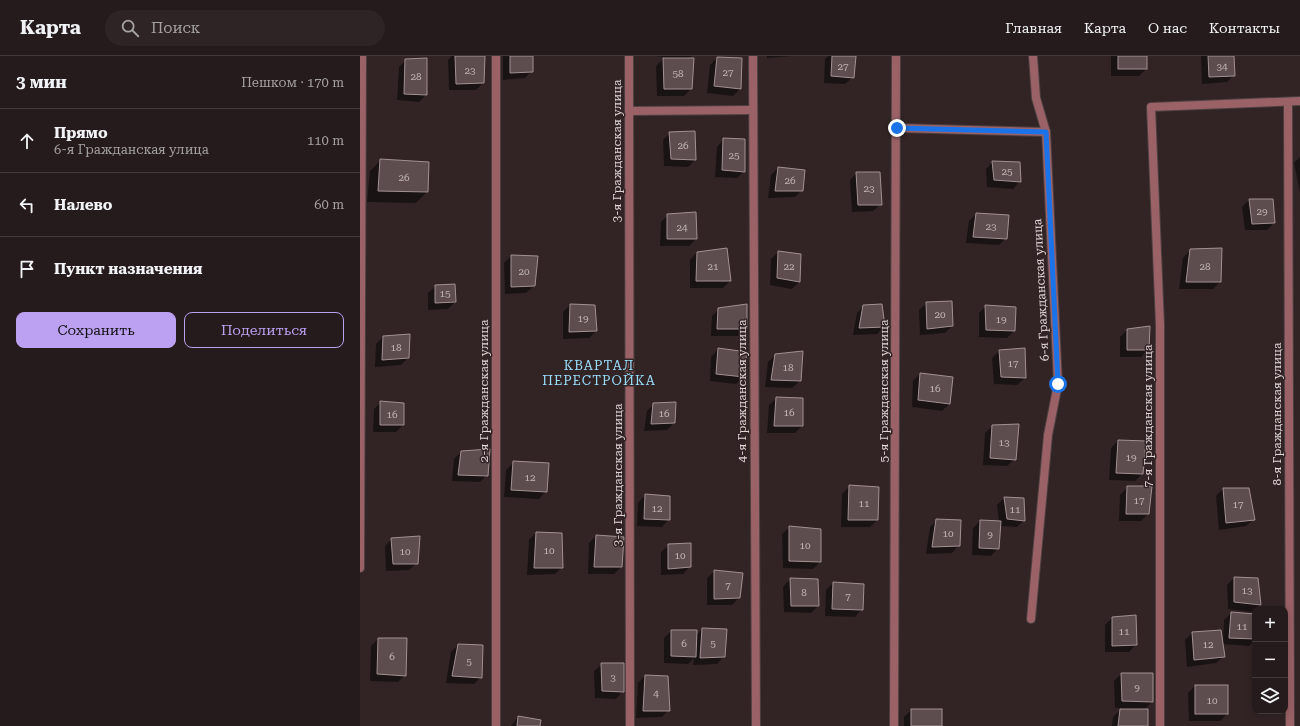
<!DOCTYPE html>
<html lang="ru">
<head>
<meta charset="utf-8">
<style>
	:root { --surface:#261b1c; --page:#2e2425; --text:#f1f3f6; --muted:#a4a1a3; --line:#42393b; --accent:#bca0f2 }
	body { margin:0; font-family:"Roboto Serif",serif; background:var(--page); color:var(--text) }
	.controls { position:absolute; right:12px; bottom:12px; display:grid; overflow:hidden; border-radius:8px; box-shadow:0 2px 10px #0003 }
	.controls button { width:36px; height:36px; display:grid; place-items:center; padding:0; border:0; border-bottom:1px solid var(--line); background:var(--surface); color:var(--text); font:20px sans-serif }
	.stop { position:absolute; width:12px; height:12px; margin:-9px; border:3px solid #1a73e8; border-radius:50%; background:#fff }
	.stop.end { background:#1a73e8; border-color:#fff; box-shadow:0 1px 4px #0008 }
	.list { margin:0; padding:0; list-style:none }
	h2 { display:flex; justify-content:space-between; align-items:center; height:52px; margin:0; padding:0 16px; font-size:17px }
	h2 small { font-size:13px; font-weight:400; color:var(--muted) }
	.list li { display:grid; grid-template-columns:26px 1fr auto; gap:12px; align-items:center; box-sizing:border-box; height:64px; padding:0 16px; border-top:1px solid var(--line) }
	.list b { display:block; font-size:15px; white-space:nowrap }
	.list p { margin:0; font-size:13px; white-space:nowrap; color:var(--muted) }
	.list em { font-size:13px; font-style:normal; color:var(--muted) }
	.actions { display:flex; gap:8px; padding:12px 16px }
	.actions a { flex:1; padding:9px 0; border:1px solid var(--accent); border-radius:8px; text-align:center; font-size:14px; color:var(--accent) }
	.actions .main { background:var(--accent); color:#111 }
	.icon { flex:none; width:22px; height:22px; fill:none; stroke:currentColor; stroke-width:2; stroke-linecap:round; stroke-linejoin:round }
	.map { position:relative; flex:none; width:940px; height:670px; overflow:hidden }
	header { display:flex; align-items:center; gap:24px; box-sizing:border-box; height:56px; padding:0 20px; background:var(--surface); border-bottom:1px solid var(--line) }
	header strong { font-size:19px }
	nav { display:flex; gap:22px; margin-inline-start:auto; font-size:14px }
	.search { width:280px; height:36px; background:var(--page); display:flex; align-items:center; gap:10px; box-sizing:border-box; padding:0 14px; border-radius:22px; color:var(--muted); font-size:15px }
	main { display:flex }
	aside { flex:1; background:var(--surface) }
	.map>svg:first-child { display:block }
	.shadow { fill:#0007 }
	.building { fill:#5d4d4e; stroke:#a39192 }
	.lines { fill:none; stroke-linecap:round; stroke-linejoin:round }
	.street-casing { stroke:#4e4041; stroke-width:10 }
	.street { stroke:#9a6267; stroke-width:8 }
	.route { stroke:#1a73e8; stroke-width:5 }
	.labels { text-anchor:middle; stroke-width:3; stroke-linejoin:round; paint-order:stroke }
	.number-label { font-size:10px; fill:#bfb4b5 }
	.street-label { font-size:12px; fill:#e0d6d7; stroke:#322425 }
	.neighbourhood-label { font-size:13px; letter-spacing:1px; fill:#99ddfb; stroke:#322425 }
</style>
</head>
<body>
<header>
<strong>Карта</strong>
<div class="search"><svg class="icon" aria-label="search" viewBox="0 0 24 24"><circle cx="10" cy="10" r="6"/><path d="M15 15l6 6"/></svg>Поиск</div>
<nav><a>Главная</a><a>Карта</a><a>О нас</a><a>Контакты</a></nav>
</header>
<main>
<aside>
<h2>3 мин<small>Пешком · 170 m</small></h2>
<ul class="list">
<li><svg class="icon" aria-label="ahead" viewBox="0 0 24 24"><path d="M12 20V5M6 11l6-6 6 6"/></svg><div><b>Прямо</b><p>6-я Гражданская улица</p></div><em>110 m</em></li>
<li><svg class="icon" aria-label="left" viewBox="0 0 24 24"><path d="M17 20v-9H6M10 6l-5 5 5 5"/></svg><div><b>Налево</b></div><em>60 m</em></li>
<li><svg class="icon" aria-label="arrive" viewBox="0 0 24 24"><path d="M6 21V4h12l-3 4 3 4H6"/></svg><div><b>Пункт назначения</b></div></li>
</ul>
<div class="actions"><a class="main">Сохранить</a><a>Поделиться</a></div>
</aside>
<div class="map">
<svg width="940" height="670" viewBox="0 0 940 670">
	<rect width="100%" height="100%" fill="#322425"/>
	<g class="shadow">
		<polygon points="92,0 124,0 123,27 116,34 89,34 88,4"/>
		<polygon points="143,0 172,0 172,15 165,22 143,24"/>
		<polygon points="295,0 332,0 329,3 331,33 324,40 297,40 296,10 305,1"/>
		<polygon points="407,0 432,0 407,2"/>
		<polygon points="468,0 495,0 493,21 485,28 464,27 465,3"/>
		<polygon points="751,0 786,0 786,13 779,20 751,20"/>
		<polygon points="841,0 873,0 874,19 867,26 842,28"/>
		<polygon points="357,2 381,3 380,33 373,40 347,37 350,9"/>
		<polygon points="46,4 66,39 59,46 37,44 39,11"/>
		<polygon points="310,77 335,104 328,111 304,110 303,84"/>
		<polygon points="364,83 384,115 377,122 355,121 357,91"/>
		<polygon points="940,101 940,136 934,107"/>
		<polygon points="21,104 67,136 56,147 7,146 10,115"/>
		<polygon points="633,106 660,125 653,133 627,131 626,113"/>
		<polygon points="418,112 442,134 435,141 408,142 411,119"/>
		<polygon points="497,117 521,148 513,155 492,156 490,124"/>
		<polygon points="889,144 912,144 914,167 907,174 885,174 882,151"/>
		<polygon points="616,158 646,182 639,189 606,187 609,165"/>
		<polygon points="308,159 336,183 329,190 300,190 301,166"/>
		<polygon points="366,193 370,225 363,232 330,232 330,204 337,196"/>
		<polygon points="830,194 860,226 853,233 819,233 823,202"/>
		<polygon points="418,196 440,199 439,226 432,233 410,229 411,203"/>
		<polygon points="151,200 177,201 174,230 166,237 145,238 144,207"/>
		<polygon points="76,230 95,246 88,253 68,254 68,237"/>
		<polygon points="567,247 592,270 585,277 560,279 559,254"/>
		<polygon points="210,249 236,275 229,282 203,283 203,256"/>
		<polygon points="504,250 524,271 517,278 493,279 497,257"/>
		<polygon points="626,250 654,275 647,282 619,281 619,257"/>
		<polygon points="359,253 386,273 378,280 351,280 352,260"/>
		<polygon points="767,274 788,293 781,301 760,301 760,281"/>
		<polygon points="23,281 48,302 41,309 15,311 16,288"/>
		<polygon points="358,293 383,320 376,328 350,325 351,301"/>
		<polygon points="640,294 665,322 657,329 634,328 632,302"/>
		<polygon points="416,299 440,325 432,332 405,331 408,306"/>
		<polygon points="560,318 589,348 582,355 552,351 553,325"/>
		<polygon points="417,342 442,370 435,377 407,377 409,349"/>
		<polygon points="21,346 43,369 36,376 13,376 14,353"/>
		<polygon points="294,348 314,367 307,374 284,375 287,355"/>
		<polygon points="633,370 655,403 647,410 623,409 625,377"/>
		<polygon points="758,385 782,418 775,425 749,424 751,392"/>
		<polygon points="101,396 127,419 120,426 92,425 94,403"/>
		<polygon points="154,406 186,435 179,443 144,441 146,414"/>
		<polygon points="490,430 517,464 510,471 481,471 482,438"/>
		<polygon points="768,431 788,458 781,465 759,465 760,439"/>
		<polygon points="863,433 894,463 886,470 859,474 856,440"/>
		<polygon points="285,439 309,463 302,471 277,470 278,447"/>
		<polygon points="644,442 663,443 664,464 657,471 640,470 638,492 631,500 612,499 613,472 620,465 639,466 637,449"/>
		<polygon points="577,464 599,489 592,497 566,498 570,471"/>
		<polygon points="430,471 460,506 453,513 423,512 422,478"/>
		<polygon points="176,477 202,511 195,518 167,519 169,484"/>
		<polygon points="236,480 261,511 254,518 228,518 229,487"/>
		<polygon points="32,483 57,507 49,514 26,515 25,490"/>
		<polygon points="309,489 330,510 323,518 301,519 301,496"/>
		<polygon points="355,515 379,542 372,549 347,549 347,522"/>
		<polygon points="874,522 897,523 900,549 892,556 868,553 867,529"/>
		<polygon points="430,523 458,550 451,557 424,556 423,531"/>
		<polygon points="473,527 502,553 495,561 465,560 466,534"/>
		<polygon points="871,557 895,559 895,584 889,590 862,588 864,600 856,607 827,611 825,584 832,577 863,585 864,564"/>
		<polygon points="753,561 776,588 769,596 745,596 745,569"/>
		<polygon points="342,573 364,600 357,608 333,609 334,602 328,608 304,607 304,582 311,575 336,580"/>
		<polygon points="18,583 45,619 38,626 10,625 11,590"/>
		<polygon points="98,589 121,621 114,628 86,627 91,596"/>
		<polygon points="242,608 263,635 256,643 235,642 234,615"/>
		<polygon points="761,618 792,646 784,654 787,670 752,670 753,661 762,652 755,652 754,625"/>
		<polygon points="285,620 309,654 302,661 276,662 278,627"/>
		<polygon points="835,630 867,658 860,665 829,665 828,637"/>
		<polygon points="551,654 581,670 544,670 544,661"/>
		<polygon points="158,661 179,670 151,670"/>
	</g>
	<g class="building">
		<polygon points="95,0 125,0 124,27 96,28"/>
		<polygon points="150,0 173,0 173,16 150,17"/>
		<polygon points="472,0 496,0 494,22 471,20"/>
		<rect x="758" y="0" width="29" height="13"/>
		<polygon points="848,0 874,0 875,20 849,21"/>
		<polygon points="357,1 382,2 381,33 354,30"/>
		<polygon points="67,2 67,39 44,38 45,3"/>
		<polygon points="303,2 334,2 332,33 304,33"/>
		<polygon points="335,75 336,104 311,103 309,76"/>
		<polygon points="363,82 385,83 385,116 362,114"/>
		<polygon points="20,103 69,106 68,136 18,135"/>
		<polygon points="632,105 660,106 661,126 634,124"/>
		<polygon points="418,111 445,114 443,135 415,135"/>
		<polygon points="496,116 520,116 522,149 498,149"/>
		<polygon points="889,143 913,143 915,167 892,168"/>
		<polygon points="336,156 337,183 307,183 307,158"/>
		<polygon points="616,157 649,159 647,183 613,181"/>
		<polygon points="367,192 371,225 336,225 337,196"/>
		<polygon points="862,192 861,226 826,226 830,193"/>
		<polygon points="418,195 441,198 440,226 417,222"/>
		<polygon points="151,199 178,200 175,230 151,231"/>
		<polygon points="95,228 96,246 75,247 75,229"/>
		<polygon points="592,245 593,270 567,273 566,246"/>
		<polygon points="210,248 235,249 237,275 209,276"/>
		<polygon points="387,248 387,273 357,273 358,252"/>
		<polygon points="522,248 525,271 499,272 503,249"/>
		<polygon points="625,249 656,251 655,275 626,274"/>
		<polygon points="790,270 789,294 767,294 767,273"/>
		<polygon points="50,278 49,302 22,304 23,280"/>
		<polygon points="358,292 387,296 384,321 356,318"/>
		<polygon points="665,292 666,322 641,321 639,294"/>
		<polygon points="443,295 441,325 411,324 415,298"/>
		<polygon points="560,317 593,321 590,348 558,344"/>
		<polygon points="416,341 443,342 443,370 414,370"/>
		<polygon points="20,345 44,347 44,369 20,369"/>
		<polygon points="316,346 315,367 291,368 293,347"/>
		<polygon points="659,368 656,404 630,402 632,369"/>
		<polygon points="758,384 786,385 783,418 756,417"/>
		<polygon points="130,393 128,420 98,419 101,395"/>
		<polygon points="153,405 189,407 187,436 151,434"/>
		<polygon points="489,429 519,431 518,464 488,464"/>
		<polygon points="767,430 792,430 789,458 766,458"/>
		<polygon points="863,432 889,432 895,464 866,467"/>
		<polygon points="285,438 310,440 310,464 284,463"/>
		<polygon points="644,441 664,442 665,465 647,463"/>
		<polygon points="576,463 601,464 600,490 572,491"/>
		<polygon points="620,464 641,465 639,493 619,492"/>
		<polygon points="429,470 461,473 461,506 429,505"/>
		<polygon points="176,476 202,477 203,512 174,512"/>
		<polygon points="236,479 264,481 262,511 234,511"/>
		<polygon points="60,480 58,508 33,508 31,482"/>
		<polygon points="331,487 331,511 308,513 308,488"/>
		<polygon points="354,514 383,517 380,542 354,543"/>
		<polygon points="874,521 898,522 901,549 874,546"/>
		<polygon points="430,522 458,523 459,550 431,550"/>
		<polygon points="473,526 504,528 503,554 472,553"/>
		<polygon points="871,556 895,558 895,583 869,582"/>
		<polygon points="776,559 777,589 752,590 752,561"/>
		<polygon points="342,572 367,573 365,601 340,602"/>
		<polygon points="311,574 337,574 336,601 311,600"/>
		<polygon points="861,574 865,601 834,604 832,576"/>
		<polygon points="18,582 47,582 46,620 17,618"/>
		<polygon points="98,588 123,589 122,622 92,620"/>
		<polygon points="241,607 264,607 264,636 242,635"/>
		<polygon points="761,617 793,617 793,646 762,645"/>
		<polygon points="285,619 308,620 310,655 283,655"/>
		<rect x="835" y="629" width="33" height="29"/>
		<rect x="551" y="653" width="31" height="17"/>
		<polygon points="760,653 788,653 788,670 758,670"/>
		<polygon points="158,660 181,664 180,670 157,670"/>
	</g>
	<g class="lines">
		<g class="street-casing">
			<g id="street">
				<polyline points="269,0 270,670"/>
				<polyline points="393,0 396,670"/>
				<polyline points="928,46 930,670"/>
				<polyline points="269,55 392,54"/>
				<polyline points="537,72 686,76"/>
				<polyline points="0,512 2,0"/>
				<polyline points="671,563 688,379 698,328 686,76 676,42 673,0"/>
				<polyline points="136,670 136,0"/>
				<polyline points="534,670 536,0"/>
				<polyline points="800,670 800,269 791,51 940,45"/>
			</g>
		</g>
		<use href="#street" class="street"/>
	</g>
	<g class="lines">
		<polyline class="route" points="537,72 686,76 698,328"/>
	</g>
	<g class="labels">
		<g class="number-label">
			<text x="483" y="14">27</text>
			<text x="862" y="14">34</text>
			<text x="110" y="18">23</text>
			<text x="368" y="20">27</text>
			<text x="318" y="21">58</text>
			<text x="56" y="24">28</text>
			<text x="323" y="93">26</text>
			<text x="374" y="103">25</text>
			<text x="647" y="119">25</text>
			<text x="44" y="125">26</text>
			<text x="430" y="128">26</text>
			<text x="509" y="136">23</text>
			<text x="902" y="159">29</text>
			<text x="631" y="174">23</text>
			<text x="322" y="175">24</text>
			<text x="353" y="214">21</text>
			<text x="429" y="214">22</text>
			<text x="845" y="214">28</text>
			<text x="164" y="219">20</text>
			<text x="85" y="241">15</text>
			<text x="580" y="262">20</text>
			<text x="223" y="266">19</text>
			<text x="641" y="267">19</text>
			<text x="36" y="295">18</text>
			<text x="653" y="311">17</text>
			<text x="428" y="315">18</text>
			<text x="575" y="336">16</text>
			<text x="429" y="360">16</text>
			<text x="304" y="361">16</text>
			<text x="32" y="362">16</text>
			<text x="644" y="390">13</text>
			<text x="771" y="405">19</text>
			<text x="170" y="425">12</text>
			<text x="779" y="448">17</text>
			<text x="504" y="451">11</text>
			<text x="878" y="452">17</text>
			<text x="297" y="456">12</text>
			<text x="655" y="457">11</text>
			<text x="588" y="481">10</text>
			<text x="630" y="482">9</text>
			<text x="445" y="493">10</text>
			<text x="189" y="498">10</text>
			<text x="45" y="499">10</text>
			<text x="320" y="503">10</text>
			<text x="368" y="533">7</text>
			<text x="887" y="538">13</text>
			<text x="444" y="540">8</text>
			<text x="488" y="544">7</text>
			<text x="882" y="574">11</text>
			<text x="764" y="579">11</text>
			<text x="324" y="591">6</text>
			<text x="353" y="591">5</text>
			<text x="848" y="592">12</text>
			<text x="32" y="604">6</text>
			<text x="109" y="609">5</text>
			<text x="253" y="625">3</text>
			<text x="777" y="635">9</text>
			<text x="296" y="641">4</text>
			<text x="852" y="648">10</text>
		</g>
		<g class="street-label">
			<text transform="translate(257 95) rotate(-90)" y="4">3-я Гражданская улица</text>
			<text transform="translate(681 234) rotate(-93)" y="4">6-я Гражданская улица</text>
			<text transform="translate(124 335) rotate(-90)" y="4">2-я Гражданская улица</text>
			<text transform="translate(382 335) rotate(-90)" y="4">4-я Гражданская улица</text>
			<text transform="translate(524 335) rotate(-90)" y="4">5-я Гражданская улица</text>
			<text transform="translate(917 358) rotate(-90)" y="4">8-я Гражданская улица</text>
			<text transform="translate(788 360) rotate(-90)" y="4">7-я Гражданская улица</text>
			<text transform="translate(258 419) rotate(-90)" y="4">3-я Гражданская улица</text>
		</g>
		<g class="neighbourhood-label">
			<text x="239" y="314">КВАРТАЛ<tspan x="239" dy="15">ПЕРЕСТРОЙКА</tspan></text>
		</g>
	</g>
</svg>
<div class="controls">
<button>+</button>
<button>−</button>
<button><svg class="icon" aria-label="layers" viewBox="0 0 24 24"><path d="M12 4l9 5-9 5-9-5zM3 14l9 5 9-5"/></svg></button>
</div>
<div class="stop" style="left:698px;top:328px"></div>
<div class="stop end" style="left:537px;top:72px"></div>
</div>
</main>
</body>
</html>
